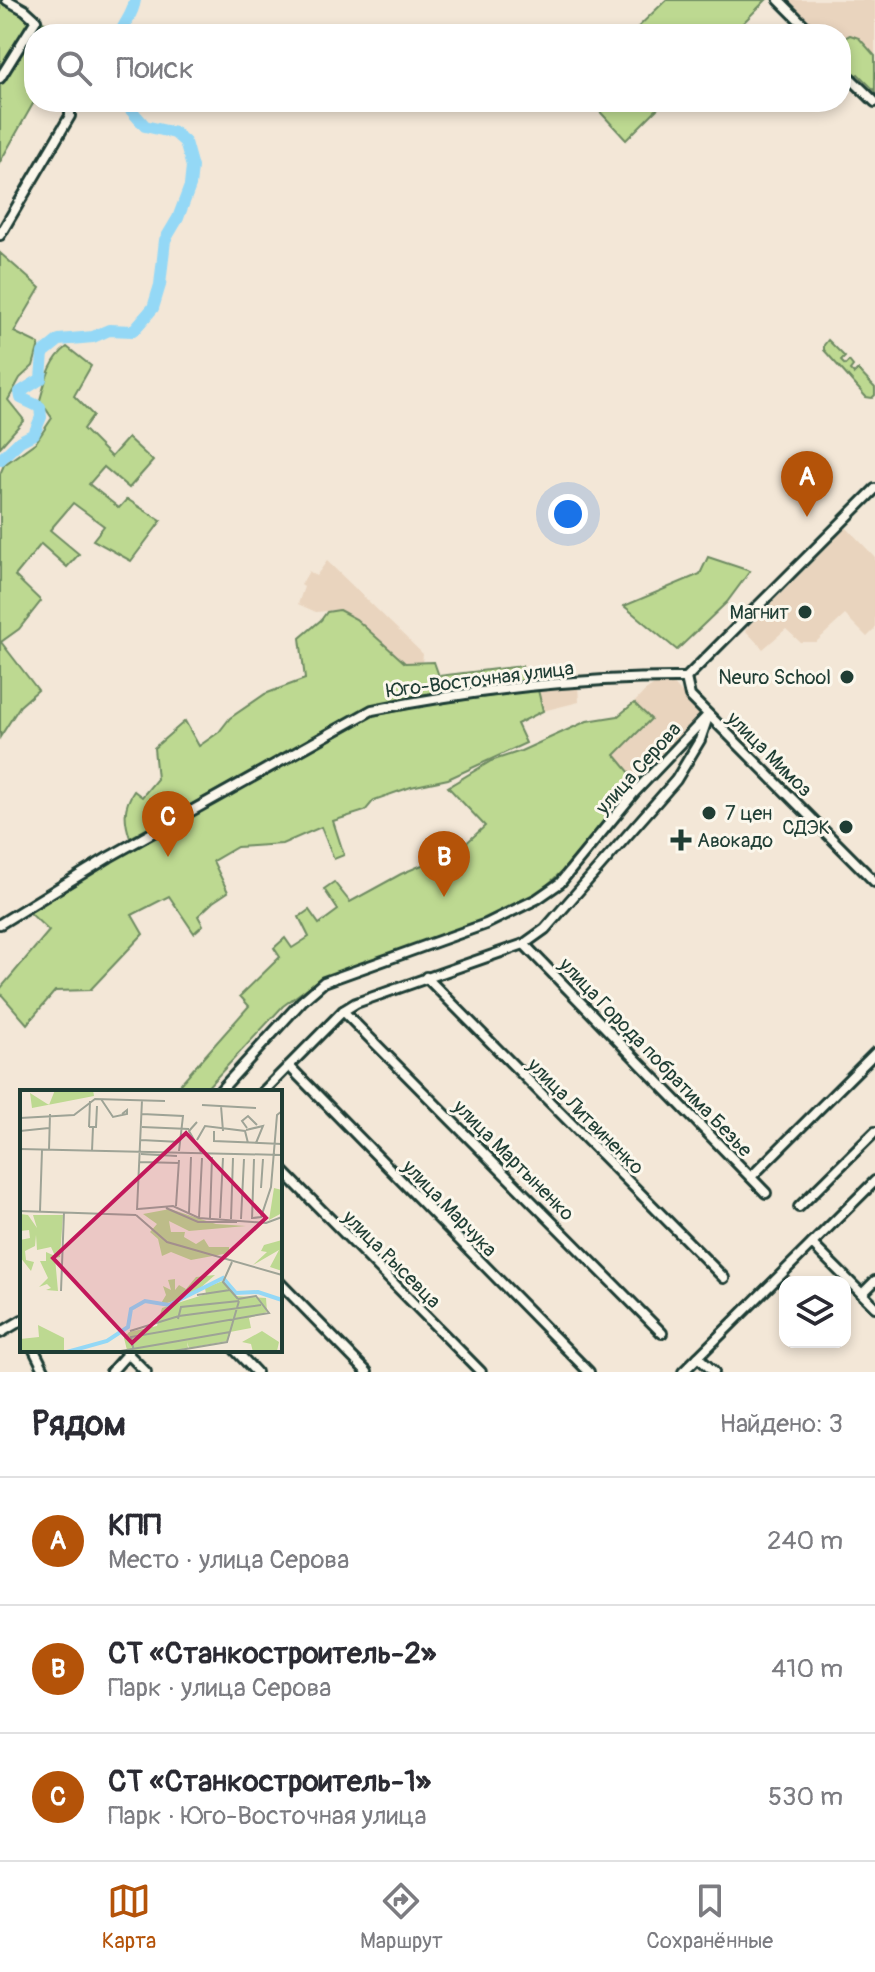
<!DOCTYPE html>
<html lang="ru">
<head>
<meta charset="utf-8">
<style>
	:root { --surface:#fff; --page:#f2f2f3; --text:#2b2b33; --muted:#7c7c81; --line:#e1e1e2; --accent:#b45309 }
	body { margin:0; font-family:Pangolin,sans-serif; background:var(--page); color:var(--text) }
	.controls { position:absolute; right:24px; bottom:24px; display:grid; overflow:hidden; border-radius:16px; box-shadow:0 4px 12px #0003 }
	.controls button { width:72px; height:72px; display:grid; place-items:center; padding:0; border:0; border-bottom:2px solid var(--line); background:var(--surface); color:var(--text); font:40px sans-serif }
	.you { position:absolute; left:568px; top:514px; width:28px; height:28px; margin:-20px; border:6px solid #fff; border-radius:50%; background:#1a73e8; box-shadow:0 0 0 12px #1a73e833 }
	.badge { display:grid; place-items:center; width:52px; height:52px; border-radius:50%; background:var(--accent); color:#fff; font-size:26px; font-weight:700 }
	.pin { position:absolute; translate:-50% -66px; filter:drop-shadow(0 2px 4px #0008) }
	.pin::after { content:''; position:absolute; top:42px; width:28px; height:24px; background:inherit; clip-path:polygon(0 0,100% 0,50% 100%) }
	.list { margin:0; padding:0; list-style:none }
	h2 { display:flex; justify-content:space-between; align-items:center; height:104px; margin:0; padding:0 32px; font-size:34px }
	h2 small { font-size:26px; font-weight:400; color:var(--muted) }
	.list li { display:grid; grid-template-columns:52px 1fr auto; gap:24px; align-items:center; box-sizing:border-box; height:128px; padding:0 32px; border-top:2px solid var(--line) }
	.list b { display:block; font-size:30px; white-space:nowrap }
	.list p { margin:0; font-size:26px; white-space:nowrap; color:var(--muted) }
	.list em { font-size:26px; font-style:normal; color:var(--muted) }
	.icon { flex:none; width:44px; height:44px; fill:none; stroke:currentColor; stroke-width:2; stroke-linecap:round; stroke-linejoin:round }
	.map { position:relative; flex:none; width:875px; height:1372px; overflow:hidden }
	.search { position:absolute; background:var(--surface); box-shadow:0 4px 12px #0003; left:24px; right:24px; top:24px; height:88px; display:flex; align-items:center; gap:20px; box-sizing:border-box; padding:0 28px; border-radius:32px; color:var(--muted); font-size:30px }
	.sheet { height:488px; background:var(--surface) }
	nav { display:flex; justify-content:space-around; align-items:center; box-sizing:border-box; height:112px; border-top:2px solid var(--line); background:var(--surface); font-size:22px; color:var(--muted) }
	nav a { display:grid; justify-items:center; gap:4px }
	nav .on { color:var(--accent) }
	.map>svg:first-child { display:block }
	.built { fill:#e9d4be }
	.green { fill:#bdd991; stroke:#6e8b62; stroke-width:2 }
	.lines { fill:none; stroke-linecap:round; stroke-linejoin:round }
	.river { stroke:#94d8f6; stroke-width:12 }
	.minor-casing { stroke:#1f3d34; stroke-width:14 }
	.minor { stroke:#fbf7ec; stroke-width:8 }
	.poi-dot { fill:#1f3d34; stroke:#fbf7ec; stroke-width:3 }
	.labels { text-anchor:middle; stroke-width:6; stroke-linejoin:round; paint-order:stroke }
	.poi-label { font-size:20px; fill:#1f3d34; stroke:#fbf7ec; text-anchor:end }
	.street-label { font-size:20px; fill:#1f3d34; stroke:#fbf7ec }
	.inset-river { fill:none; stroke:#94d8f6; stroke-width:4 }
	.inset-road { fill:none; stroke:#9ea396; stroke-width:2 }
	.view { fill:#c2185b; fill-opacity:0.15; stroke:#c2185b; stroke-width:4 }
	.inset-edge { fill:none; stroke:#1f3d34; stroke-width:4 }
</style>
</head>
<body>
<div class="map">
<svg width="875" height="1372" viewBox="0 0 875 1372">
	<rect width="100%" height="100%" fill="#f3e7d7"/>
	<filter id="ink" filterUnits="userSpaceOnUse"><feTurbulence type="fractalNoise" baseFrequency=".0125" numOctaves="2"/><feDisplacementMap in="SourceGraphic" scale="16" xChannelSelector="R" yChannelSelector="G"/><feConvolveMatrix kernelMatrix="1 2 1 2 8 2 1 2 1" color-interpolation-filters="sRGB"/></filter>
	<g filter="url(#ink)">
		<g class="built">
			<polygon points="785,0 875,0 875,88 841,54 841,34 820,34"/>
			<polygon points="846,527 875,557 875,629 867,637 845,615 816,642 800,642 786,629 763,649 745,630"/>
			<polygon points="327,561 423,654 422,663 405,664 356,619 339,610 316,612 298,604 304,587 301,585 309,571 316,576"/>
			<polygon points="663,679 671,681 701,715 635,779 615,755 651,720 634,703 644,692"/>
			<polygon points="578,685 579,702 543,711 538,690"/>
		</g>
		<g class="green">
			<polygon points="666,0 766,0 732,34 631,34"/>
			<polygon points="0,1 67,34 34,34 34,102 0,162"/>
			<path d="M850,35L859,38L875,56V91L858,74L854,77L841,64C841,52 838,40 850,35Z"/>
			<polygon points="594,102 664,102 626,140 593,104"/>
			<polygon points="0,253 40,288 14,332 39,344 33,366 20,378 8,400 24,420 0,447"/>
			<polygon points="828,340 845,357 841,361 845,365 849,361 853,366 850,370 854,374 858,370 875,388 875,395 872,398 866,397 824,350 824,345"/>
			<path d="M67,347L91,366L74,396L93,415L83,429L111,457L128,438L153,461L129,488L104,467L89,484L119,508L127,499L161,521L131,561L93,540L104,526L73,503L50,530L79,554L67,567L41,544L15,576L41,601L19,629L1,642L38,690L20,706L0,737V474L4,465L36,442L52,418L40,400C46,379 50,360 67,347Z"/>
			<polygon points="708,557 750,571 727,602 677,650 624,606 700,574"/>
			<path d="M339,610L356,619L405,663L434,662L439,676L522,666L525,682L370,706L130,838C124,820 123,807 134,791L142,797L157,779L154,748L185,721L199,746L219,732L230,718L265,694L305,679L300,638L321,620L327,612Z"/>
			<polygon points="538,690 543,711 517,724 526,743 448,779 411,787 374,800 365,811 333,821 344,855 334,859 321,827 282,844 237,847 213,861 228,892 213,902 198,916 203,925 194,933 169,896 132,915 143,934 90,990 55,991 27,1024 0,993 0,989 49,931 29,912 113,859 373,716 427,705"/>
			<polygon points="634,703 651,719 615,755 635,779 618,805 562,871 541,891 489,918 317,981 283,1006 203,1092 173,1092 249,1006 240,996 280,957 274,948 285,938 292,948 309,937 299,917 309,910 319,924 338,910 324,889 334,882 350,902 401,874 460,849 485,826 448,787 491,761 521,751 587,721 618,716"/>
		</g>
		<g class="lines">
			<g class="river">
				<path d="M120,34C125,21 133,15 135,0"/>
				<polyline points="0,460 20,441 34,434 41,417 40,407 21,398 20,392 41,379 43,353 59,340 93,337 109,330 133,331 153,308 160,285 165,240 178,218 190,186 192,167 185,142 175,133 145,126 124,102"/>
			</g>
			<g class="minor-casing">
				<g id="minor">
					<polyline points="779,0 813,34"/>
					<polyline points="841,69 875,102"/>
					<polyline points="0,78 36,20 25,10 7,0"/>
					<polyline points="0,235 70,116 70,102"/>
					<polyline points="686,678 690,696 875,882"/>
					<polyline points="686,678 875,489"/>
					<path d="M0,924L109,857L372,710C472,690 585,677 686,678"/>
					<polyline points="524,944 766,1193"/>
					<polyline points="426,977 724,1278"/>
					<polyline points="343,1011 662,1333"/>
					<polyline points="289,1066 589,1372"/>
					<polyline points="219,1092 302,1001 324,982 486,924 537,899 560,883 634,793 708,715"/>
					<polyline points="263,1092 343,1011 356,1003 524,944 545,929 676,780 700,740 707,720"/>
					<polyline points="280,1168 481,1372"/>
					<polyline points="751,1177 875,1053"/>
					<polyline points="799,1207 875,1132"/>
					<polyline points="812,1244 875,1307"/>
					<polyline points="280,1283 367,1372"/>
					<polyline points="862,1294 875,1281"/>
					<polyline points="0,1333 22,1320"/>
					<polyline points="34,1350 45,1372"/>
					<polyline points="124,1350 146,1372"/>
					<polyline points="235,1350 256,1372"/>
					<polyline points="698,1357 714,1372"/>
					<polyline points="111,1372 128,1353"/>
					<polyline points="683,1372 875,1181"/>
				</g>
			</g>
			<use href="#minor" class="minor"/>
		</g>
	</g>
	<g class="poi-dot">
		<circle cx="805" cy="612" r="8"/>
		<circle cx="847" cy="677" r="8"/>
		<circle cx="709" cy="813" r="8"/>
		<circle cx="846" cy="827" r="8"/>
		<path d="M677 828h8v8h8v8h-8v8h-8v-8h-8v-8h8z"/>
	</g>
	<g class="labels">
		<g class="poi-label">
			<text x="789" y="619">Магнит</text>
			<text x="831" y="684">Neuro School</text>
			<text x="725" y="820" text-anchor="start">7 цен</text>
			<text x="830" y="834">СДЭК</text>
			<text x="697" y="847" text-anchor="start">Авокадо</text>
		</g>
		<g class="street-label">
			<text transform="translate(480 679) rotate(-7)" y="7">Юго-Восточная улица</text>
			<text transform="translate(770 754) rotate(45)" y="7">улица Мимоз</text>
			<text transform="translate(638 768) rotate(-48)" y="7">улица Серова</text>
			<text transform="translate(656 1057) rotate(46)" y="7">улица Города побратима Безье</text>
			<text transform="translate(586 1116) rotate(45)" y="7">улица Литвиненко</text>
			<text transform="translate(514 1160) rotate(45)" y="7">улица Мартыненко</text>
			<text transform="translate(450 1208) rotate(46)" y="7">улица Марчука</text>
			<text transform="translate(392 1259) rotate(45)" y="7">улица Рысевца</text>
		</g>
	</g>
	<g transform="translate(20 1090)">
		<rect width="262" height="262" fill="#f3e7d7"/>
		<path d="M35,0H73L74,6L12,18L10,3L29,15ZM254,98L262,100V123L249,130ZM150,119L196,134L226,136L169,141L149,131L151,142H165L164,147L176,154L184,149L189,157H209V163L171,170L151,162L142,166L138,149L130,142L137,134L123,124ZM0,124L8,125L17,138L13,125H43L40,167L35,168L38,201L26,200L31,198L27,194L19,197L28,188L20,171H26V162L35,166L31,157L17,160L16,145L15,156L5,161L6,170L14,172L11,181L0,167V150L10,148L9,140L0,141ZM262,150V181L250,177L259,160L233,175L247,162L241,161L244,155ZM195,185L171,206L140,215L146,205L143,196L151,200L148,190L155,189V200L159,195L166,199L176,187ZM205,190L216,206L246,208L247,222L229,228L231,238L210,242L207,251L169,258L167,252L168,258L147,262H97L107,260L104,248L109,242L137,236L142,218L186,204L185,198ZM18,235L44,248V262H0V249L19,247ZM242,241L259,252L257,261L233,262L231,254L222,252Z" fill="#bdd991"/>
		<path class="inset-river" d="M47,262L87,251L108,237L111,219L125,211L149,215L203,188L216,203L238,202L262,210"/>
		<path class="inset-road" d="M81,9L93,27L107,24V20L102,24M182,15L236,18M201,16L203,41M122,24L163,26L159,61M0,28L54,25L75,9L145,11M177,32L169,41L181,62M69,37H76L77,16M69,37L70,11M122,37L169,39M227,38L222,31L228,26L237,35M226,40L243,36L236,53M0,41L29,38M194,41V51L262,54M121,50L160,52M177,50L185,36L225,41L228,53M0,59L262,65M29,60L30,24M72,61L73,37M121,64L157,66M120,72L159,73M241,98L243,69M156,116L159,70M146,118L178,132H217M118,119L153,116L179,128L246,133L262,127M117,120L122,10M0,121L116,125M20,121L22,60M169,123L171,67M116,125L147,152L262,185M179,128L182,68M190,128L192,67M200,128L203,68M233,128L241,127L251,97L257,25L262,21M211,129L213,68M221,129L224,69M232,129L234,69M212,172L203,192L218,209M41,201L44,122M177,205L210,200M158,229L161,217L219,211M110,241L159,226L241,215M95,262L210,242M114,262L111,247L249,223L236,206L218,209M148,262L207,252L219,211"/>
		<path class="view" d="M166,43L246,128L112,253L33,168Z"/>
		<rect width="262" height="262" class="inset-edge"/>
	</g>
</svg>
<div class="controls">
<button><svg class="icon" aria-label="layers" viewBox="0 0 24 24"><path d="M12 4l9 5-9 5-9-5zM3 14l9 5 9-5"/></svg></button>
</div>
<div class="you"></div>
<div class="pin badge" style="left:807px;top:517px">A</div>
<div class="pin badge" style="left:444px;top:897px">B</div>
<div class="pin badge" style="left:168px;top:857px">C</div>
<div class="search"><svg class="icon" aria-label="search" viewBox="0 0 24 24"><circle cx="10" cy="10" r="6"/><path d="M15 15l6 6"/></svg>Поиск</div>
</div>
<section class="sheet">
<h2>Рядом<small>Найдено: 3</small></h2>
<ul class="list">
<li><span class="badge">A</span><div><b>КПП</b><p>Место · улица Серова</p></div><em>240 m</em></li>
<li><span class="badge">B</span><div><b>СТ «Станкостроитель-2»</b><p>Парк · улица Серова</p></div><em>410 m</em></li>
<li><span class="badge">C</span><div><b>СТ «Станкостроитель-1»</b><p>Парк · Юго-Восточная улица</p></div><em>530 m</em></li>
</ul>
</section>
<nav>
<a class="on"><svg class="icon" aria-label="map" viewBox="0 0 24 24"><path d="M3 6l6-2 6 2 6-2v14l-6 2-6-2-6 2zM9 4v14M15 6v14"/></svg>Карта</a>
<a><svg class="icon" aria-label="directions" viewBox="0 0 24 24"><path d="M12 3l9 9-9 9-9-9zM9 14v-3h6M13 9l2 2-2 2"/></svg>Маршрут</a>
<a><svg class="icon" aria-label="saved" viewBox="0 0 24 24"><path d="M7 4h10v16l-5-4-5 4z"/></svg>Сохранённые</a>
</nav>
</body>
</html>
